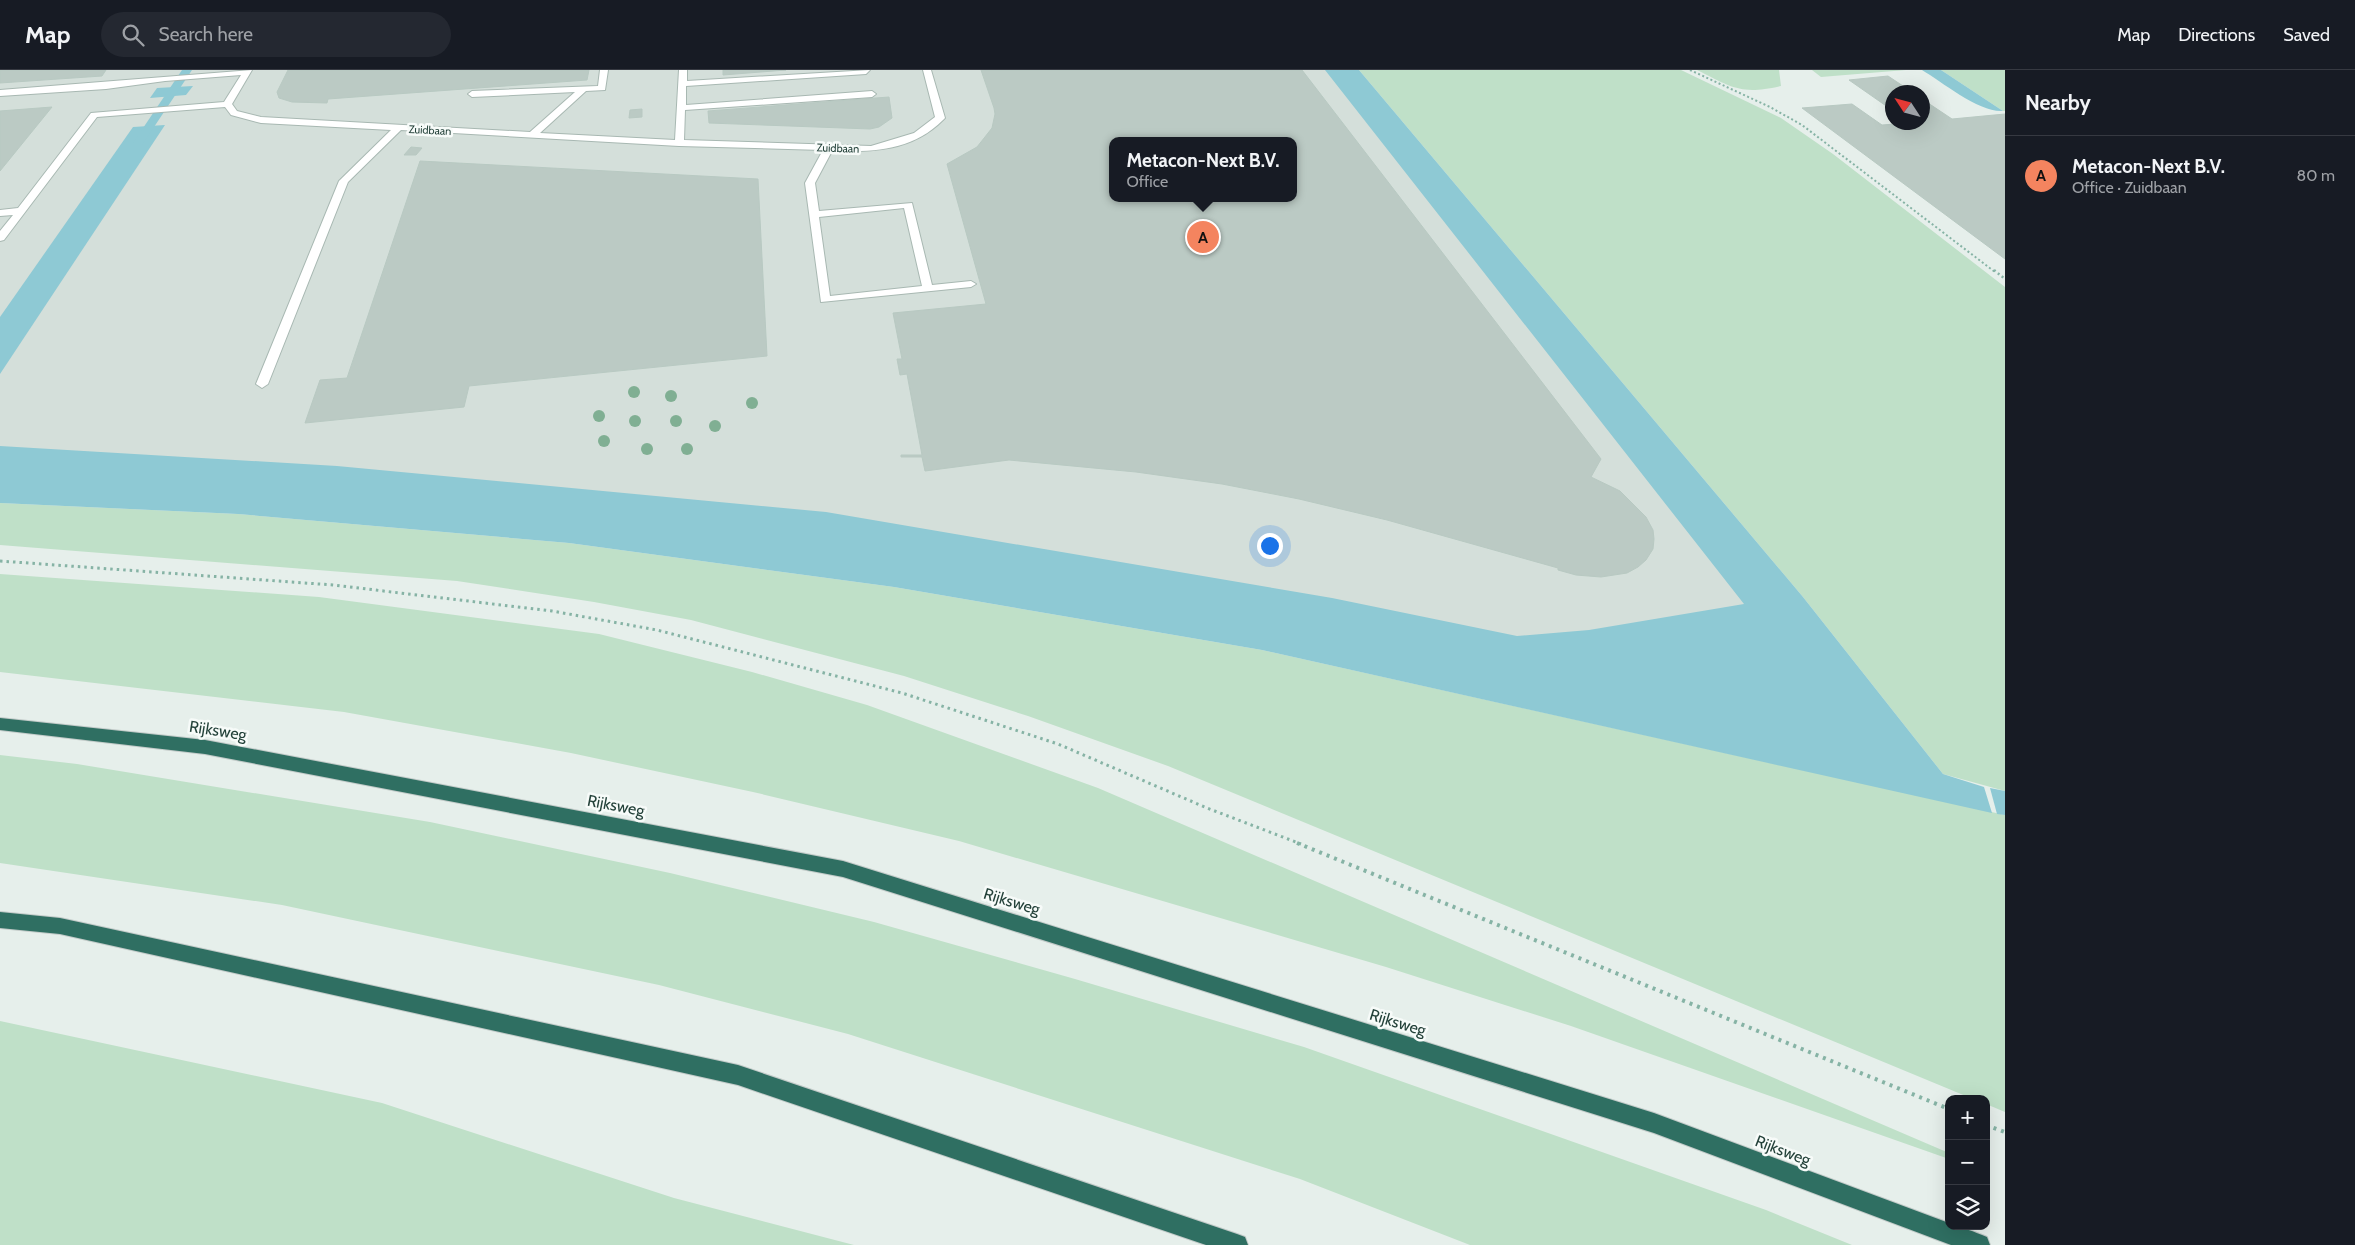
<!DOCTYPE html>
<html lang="en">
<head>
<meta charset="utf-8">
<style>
	:root { --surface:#171b24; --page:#242831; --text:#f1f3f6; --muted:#9ea1a6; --line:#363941; --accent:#f4845f }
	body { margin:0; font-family:Cabin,sans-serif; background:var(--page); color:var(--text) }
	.controls { position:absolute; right:15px; bottom:15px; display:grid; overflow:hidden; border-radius:10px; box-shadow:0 5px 20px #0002 }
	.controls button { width:45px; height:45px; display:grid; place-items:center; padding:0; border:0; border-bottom:1px solid var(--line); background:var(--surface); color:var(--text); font:25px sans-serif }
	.compass { position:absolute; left:1885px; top:15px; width:45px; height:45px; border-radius:50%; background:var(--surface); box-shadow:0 5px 20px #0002; rotate:306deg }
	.you { position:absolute; left:1269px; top:475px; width:18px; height:18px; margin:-12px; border:4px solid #fff; border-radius:50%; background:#1a73e8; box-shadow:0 0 0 8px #1a73e833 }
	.badge { display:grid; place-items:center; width:32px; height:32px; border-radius:50%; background:var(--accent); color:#111; font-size:16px; font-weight:700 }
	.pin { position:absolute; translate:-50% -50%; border:2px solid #fff; box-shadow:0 1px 5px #0006 }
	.popup { position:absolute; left:1109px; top:67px; width:188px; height:65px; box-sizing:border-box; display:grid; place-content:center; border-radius:10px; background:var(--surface); filter:drop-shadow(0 1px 4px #0005); font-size:16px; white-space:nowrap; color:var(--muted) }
	.popup b { font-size:19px; color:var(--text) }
	.popup::after { content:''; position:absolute; left:50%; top:100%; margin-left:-10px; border:10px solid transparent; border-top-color:var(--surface) }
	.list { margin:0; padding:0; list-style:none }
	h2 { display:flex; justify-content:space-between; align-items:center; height:65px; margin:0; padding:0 20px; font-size:21px }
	h2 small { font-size:16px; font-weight:400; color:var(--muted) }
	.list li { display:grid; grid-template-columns:32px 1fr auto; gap:15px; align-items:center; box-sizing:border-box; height:80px; padding:0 20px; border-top:1px solid var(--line) }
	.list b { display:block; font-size:19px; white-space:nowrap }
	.list p { margin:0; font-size:16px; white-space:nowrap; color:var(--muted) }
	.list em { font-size:16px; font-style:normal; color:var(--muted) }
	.icon { flex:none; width:28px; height:28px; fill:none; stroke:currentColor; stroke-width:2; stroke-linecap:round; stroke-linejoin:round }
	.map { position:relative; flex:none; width:2005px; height:1175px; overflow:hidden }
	header { display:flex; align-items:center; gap:30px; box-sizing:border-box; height:70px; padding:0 25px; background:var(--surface); border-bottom:1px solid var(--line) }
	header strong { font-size:24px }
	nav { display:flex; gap:28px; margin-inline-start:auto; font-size:18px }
	.search { width:350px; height:45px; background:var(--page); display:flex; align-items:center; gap:12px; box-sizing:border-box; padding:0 18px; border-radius:28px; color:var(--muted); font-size:19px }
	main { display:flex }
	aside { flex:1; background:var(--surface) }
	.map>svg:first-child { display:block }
	.built { fill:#d4dfda; fill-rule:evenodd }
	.green { fill:#bfe0c8 }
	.water { fill:#8ec9d4 }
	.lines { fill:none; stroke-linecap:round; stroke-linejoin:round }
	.stream { fill:#8ec9d4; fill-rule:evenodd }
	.building { fill:#bbcac4; stroke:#b8c9c2; fill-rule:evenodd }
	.minor-casing { stroke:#a8b8b2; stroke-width:2 }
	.highway-casing { stroke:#c2cac8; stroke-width:2 }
	.path-far3 { stroke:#86b3a5; stroke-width:2; stroke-dasharray:2 2.5; stroke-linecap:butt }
	.path-far2 { stroke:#86b3a5; stroke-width:2.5; stroke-dasharray:2 3; stroke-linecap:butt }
	.path-far1 { stroke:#86b3a5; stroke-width:3; stroke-dasharray:2.5 4; stroke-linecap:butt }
	.path { stroke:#86b3a5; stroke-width:4; stroke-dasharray:3 5; stroke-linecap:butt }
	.minor { fill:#fff; fill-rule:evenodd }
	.highway { fill:#2f6f62; fill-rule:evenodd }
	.tree { fill:#80af93 }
	.labels { text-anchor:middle; stroke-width:5; stroke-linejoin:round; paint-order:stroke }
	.far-street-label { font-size:11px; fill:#24423a; stroke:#f7fbf9 }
	.near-street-label { font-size:16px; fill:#24423a; stroke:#f7fbf9 }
</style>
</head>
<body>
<header>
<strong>Map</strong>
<div class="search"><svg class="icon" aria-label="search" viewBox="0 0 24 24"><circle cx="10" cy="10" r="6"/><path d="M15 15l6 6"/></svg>Search here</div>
<nav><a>Map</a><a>Directions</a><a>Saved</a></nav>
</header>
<main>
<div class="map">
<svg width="2005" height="1175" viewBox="0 0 2005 1175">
	<rect width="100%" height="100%" fill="#e6efeb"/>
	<path class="built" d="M0,0H1341L1869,664L813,472L0,405ZM1113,71H1293V128H1113Z"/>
	<g class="green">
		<polygon points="1359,0 1681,0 1781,48 1833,84 2005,217 2005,721 1943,704 1803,527"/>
		<path d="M1697,0H1779L1781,16C1741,25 1733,18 1697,0Z"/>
		<polygon points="1812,0 1906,0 1821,7"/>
		<polygon points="1941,0 2005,0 2005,41 2003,41"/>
		<polygon points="0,433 238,444 569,473 894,517 1262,580 2005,745 2005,1042 1986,1034 1986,1029 1973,1029 1168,696 1028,646 904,606 691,550 594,532 457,511 0,475"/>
		<polygon points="0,504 319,527 599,564 752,602 867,635 1098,718 1949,1083 1949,1089 1571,956 1386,897 959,771 753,722 571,683 344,642 0,602"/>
		<polygon points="0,685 77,694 430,752 670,803 874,852 1075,909 1304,977 1766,1140 1852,1175 1470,1175 1300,1109 848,964 659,915 282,835 0,793"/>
		<polygon points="0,951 382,1033 674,1128 854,1175 0,1175"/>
	</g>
	<g class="water">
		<polygon points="1325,0 1359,0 1803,527 1943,704 1984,717 1992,743 1262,580 894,517 569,473 238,444 0,433 0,376 337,396 826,442 1332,528 1517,566 1589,560 1744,534"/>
		<path d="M1922,0H1941L2003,41C1980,43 1942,12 1922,0Z"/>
		<polygon points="193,16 186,25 150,28 157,18"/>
		<polygon points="165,55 0,304 0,247 133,57"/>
		<polygon points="1990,718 2005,721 2005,745 1997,744"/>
	</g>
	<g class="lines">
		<polygon class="stream" points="182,0 192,0 142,75 134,75 133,73"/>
	</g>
	<g class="building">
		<polygon points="0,0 106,0 102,6 0,13"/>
		<polygon points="288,0 589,0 587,10 328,29 327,33 292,32 279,28 277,22"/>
		<polygon points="723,0 786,0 723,5"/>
		<path d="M981,0H1302L1601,389L1591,407L1620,421L1646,447L1653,460L1654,469L1653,479L1646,490L1638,497L1627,503L1601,507L1576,505L1558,500V498L1387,450L1299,429L1222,414L1136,402L1009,390L925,401L922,387H901V385H922L907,304L900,305L897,289H902L893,243L986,234L947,94L977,77L992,58L995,44L994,38ZM1113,71H1293V128H1113Z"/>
		<polygon points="1888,6 1912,22 1892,22 1892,40 1849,10"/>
		<polygon points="889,27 892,48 879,57 870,59 709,53 708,41"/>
		<polygon points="1922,29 1952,49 2005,44 2005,189 1802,38 1852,34 1882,55 1922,52"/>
		<polygon points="52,37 0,101 0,41"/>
		<polygon points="642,39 642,47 629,48 630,40"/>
		<polygon points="411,77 422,78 416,85 404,85"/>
		<polygon points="420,91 758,109 767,286 469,316 464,337 305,353 320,310 347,308"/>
	</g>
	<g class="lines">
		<g class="minor-casing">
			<path id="minor" d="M252,0L232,34L237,41L261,47L530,62L575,22L472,27L468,24L472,21L598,16L600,0H608L605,20L586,21L540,63L675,70L679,0H687V11L870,0L866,4L686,16V35L872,21L876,24L872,27L685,40L684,70L871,76L914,63L935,47L923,0H931L945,48L943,50C912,81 873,82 832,81L815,113L819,141L912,133L932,215L971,211L976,214L971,217L821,232L805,113L823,80L679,76L401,60L348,112L268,314L262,318L256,314L339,111L391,60L261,53L231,45L225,37L97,47L4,170L0,171V161L13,145L0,146V140L18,138L91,43L224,32L241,5L165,11L106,19L0,26V20ZM904,138L922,216L830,226L819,147Z"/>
		</g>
		<g class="highway-casing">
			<g id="highway">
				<path d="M0,648L205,670L843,791L1654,1043L1949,1153V1156C1962,1156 1974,1162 1987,1167L1990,1175H1951L1654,1063L843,807L205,684L0,660Z"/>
				<polygon points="0,842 60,848 738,995 1237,1164 1245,1167 1248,1175 1206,1175 738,1015 60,864 0,858"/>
			</g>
		</g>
		<polyline class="path-far3" points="1690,0 1770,37 1802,55 1995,202"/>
		<polyline class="path-far2" points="1994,200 2005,209"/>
		<polyline class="path-far1" points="0,491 333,515 552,541 657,560 902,623 1058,674 1207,738 1301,774"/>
		<g class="path">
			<polyline points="1297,773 1949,1039"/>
			<polyline points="1986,1055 2005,1062"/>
		</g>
		<use href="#minor" class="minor"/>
		<use href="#highway" class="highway"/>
	</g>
	<g class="tree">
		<circle cx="634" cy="322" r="6"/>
		<circle cx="671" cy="326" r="6"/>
		<circle cx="752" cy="333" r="6"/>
		<circle cx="599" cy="346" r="6"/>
		<circle cx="635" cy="351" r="6"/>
		<circle cx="676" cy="351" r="6"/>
		<circle cx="715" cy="356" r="6"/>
		<circle cx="604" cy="371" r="6"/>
		<circle cx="647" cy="379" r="6"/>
		<circle cx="687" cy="379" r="6"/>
	</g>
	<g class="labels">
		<g class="far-street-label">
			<text transform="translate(430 60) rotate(3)" y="4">Zuidbaan</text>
			<text transform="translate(838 78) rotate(2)" y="4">Zuidbaan</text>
		</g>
		<g class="near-street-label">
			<text transform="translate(218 660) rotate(9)" y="6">Rijksweg</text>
			<text transform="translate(616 735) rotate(11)" y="6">Rijksweg</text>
			<text transform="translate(1012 831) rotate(17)" y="6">Rijksweg</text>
			<text transform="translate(1398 952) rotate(17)" y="6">Rijksweg</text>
			<text transform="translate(1783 1080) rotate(21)" y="6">Rijksweg</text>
		</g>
	</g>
</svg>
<div class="controls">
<button>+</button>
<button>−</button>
<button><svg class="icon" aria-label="layers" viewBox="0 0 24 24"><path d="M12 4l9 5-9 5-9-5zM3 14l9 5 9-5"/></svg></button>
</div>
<svg class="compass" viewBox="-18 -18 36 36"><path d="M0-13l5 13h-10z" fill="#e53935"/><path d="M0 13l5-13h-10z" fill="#9ea1a6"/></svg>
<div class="you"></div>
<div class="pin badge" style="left:1203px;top:167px">A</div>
<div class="popup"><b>Metacon-Next B.V.</b>Office</div>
</div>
<aside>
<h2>Nearby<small></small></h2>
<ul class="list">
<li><span class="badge">A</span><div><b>Metacon-Next B.V.</b><p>Office · Zuidbaan</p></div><em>80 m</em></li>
</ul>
</aside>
</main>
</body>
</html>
